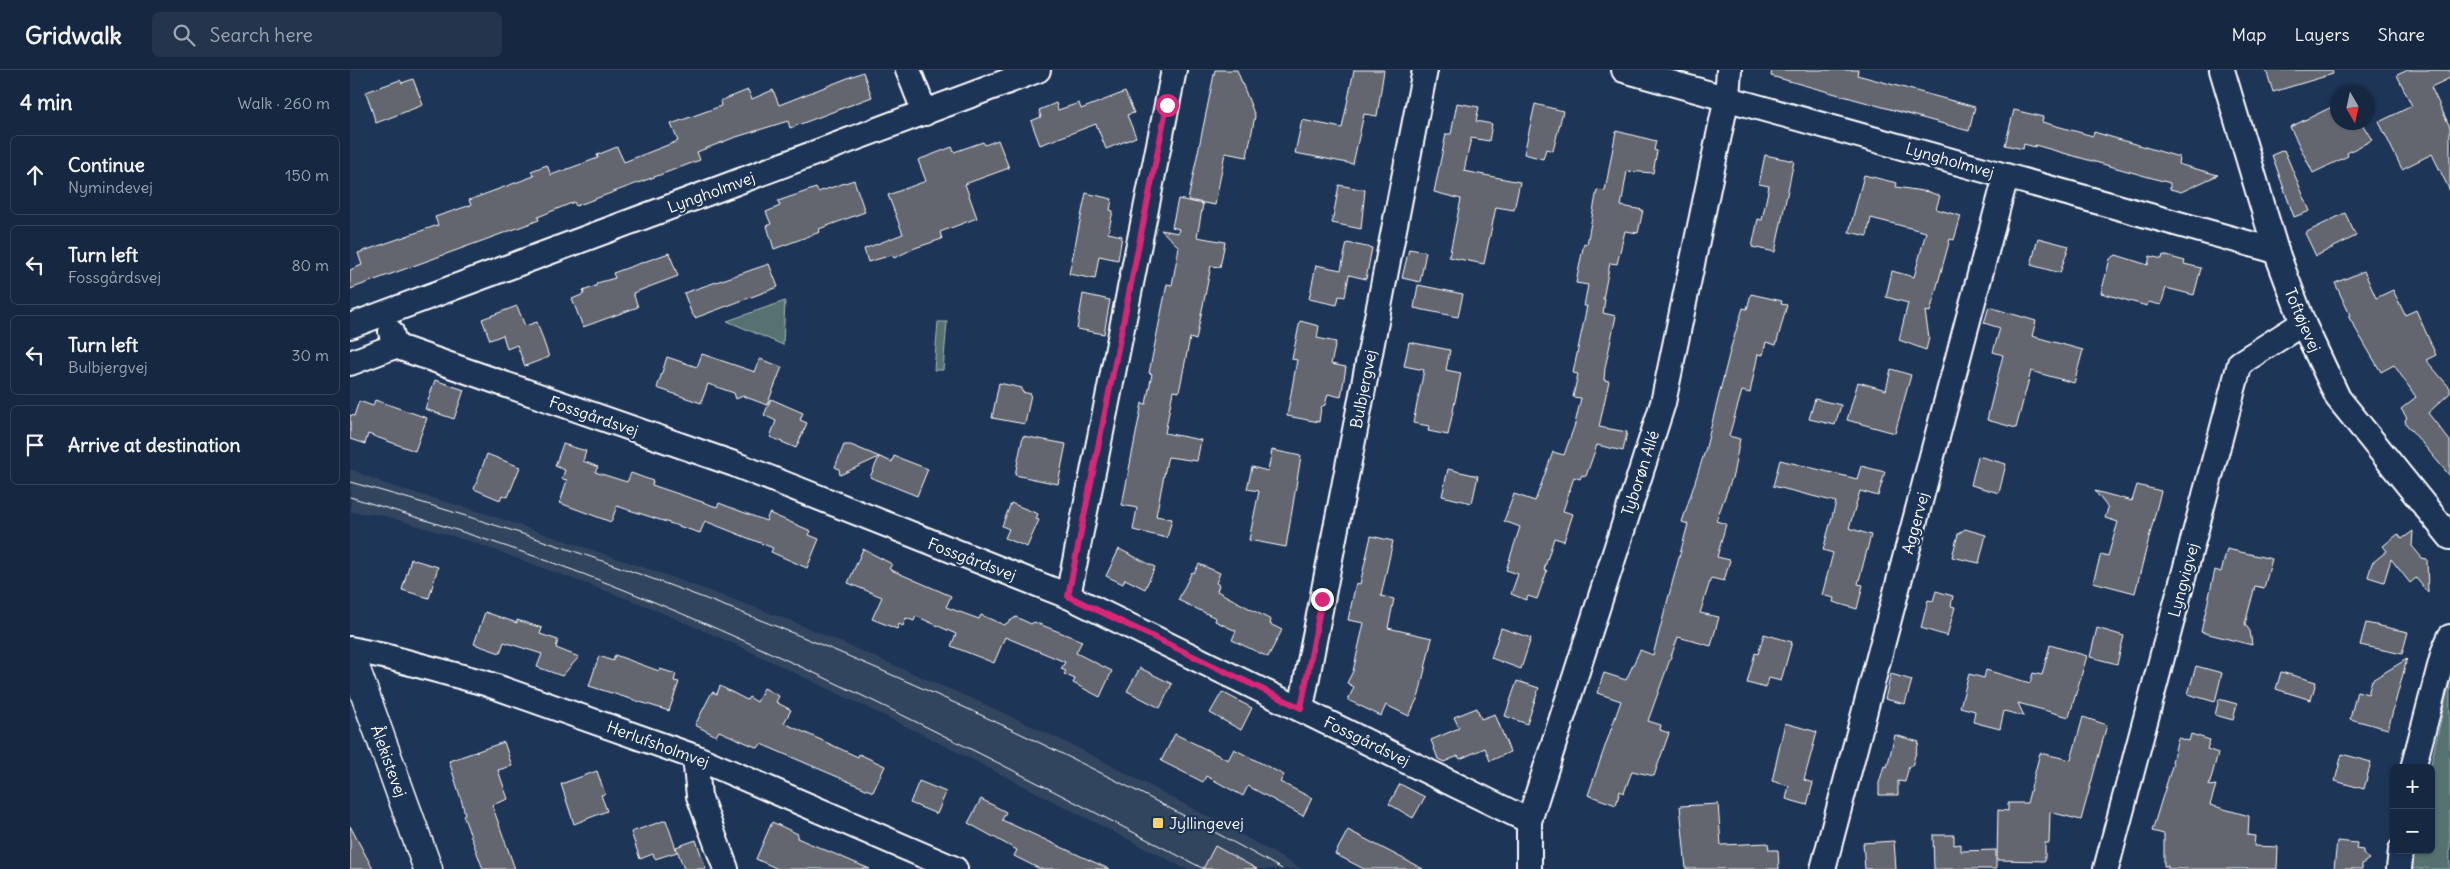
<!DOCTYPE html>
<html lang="en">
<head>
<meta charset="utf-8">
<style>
	:root { --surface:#162841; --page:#23344c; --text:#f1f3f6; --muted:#9ea6b1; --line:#35445a }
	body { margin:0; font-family:Delius,sans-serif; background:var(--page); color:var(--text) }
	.controls { position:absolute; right:15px; bottom:15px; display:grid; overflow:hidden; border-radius:8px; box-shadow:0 1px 4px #0004 }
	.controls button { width:45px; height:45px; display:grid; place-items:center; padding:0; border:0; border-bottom:1px solid var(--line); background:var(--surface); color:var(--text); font:25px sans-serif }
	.compass { position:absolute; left:1980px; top:15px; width:45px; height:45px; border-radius:50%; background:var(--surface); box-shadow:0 1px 4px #0004; rotate:171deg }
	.stop { position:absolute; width:15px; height:15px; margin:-11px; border:4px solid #db2777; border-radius:50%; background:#fff }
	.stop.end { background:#db2777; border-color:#fff; box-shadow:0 1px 5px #0008 }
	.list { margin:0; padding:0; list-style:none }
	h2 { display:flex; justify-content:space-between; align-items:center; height:65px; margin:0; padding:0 20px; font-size:21px }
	h2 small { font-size:16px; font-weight:400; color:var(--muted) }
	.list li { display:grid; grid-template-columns:32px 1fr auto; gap:15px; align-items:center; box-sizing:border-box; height:80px; margin:0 10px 10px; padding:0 10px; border:1px solid var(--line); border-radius:8px }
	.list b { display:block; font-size:19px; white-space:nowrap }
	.list p { margin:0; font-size:16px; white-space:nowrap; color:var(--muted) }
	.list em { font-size:16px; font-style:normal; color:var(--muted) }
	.icon { flex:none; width:28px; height:28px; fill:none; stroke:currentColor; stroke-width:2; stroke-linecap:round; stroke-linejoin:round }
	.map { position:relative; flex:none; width:2100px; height:799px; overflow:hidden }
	header { display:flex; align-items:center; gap:30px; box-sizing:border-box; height:70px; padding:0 25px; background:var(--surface); border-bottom:1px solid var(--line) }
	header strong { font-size:24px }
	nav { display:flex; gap:28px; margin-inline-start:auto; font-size:18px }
	.search { width:350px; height:45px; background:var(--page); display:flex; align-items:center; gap:12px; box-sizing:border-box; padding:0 18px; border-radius:8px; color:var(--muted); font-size:19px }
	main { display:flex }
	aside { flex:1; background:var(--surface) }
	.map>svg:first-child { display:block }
	.built { fill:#32445e }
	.green { fill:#567270; stroke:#aab8b8 }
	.building { fill:#64666e; stroke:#fff }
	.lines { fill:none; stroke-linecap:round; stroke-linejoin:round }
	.street-casing { stroke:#fff; stroke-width:28 }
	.secondary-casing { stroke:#fff; stroke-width:31 }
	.street { stroke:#1d3557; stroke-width:24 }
	.secondary { stroke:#1d3557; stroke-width:28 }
	.tram { stroke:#fff; stroke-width:1 }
	.route { stroke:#db2777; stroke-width:6 }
	.poi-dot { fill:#ffd166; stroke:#1d3557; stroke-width:2 }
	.labels { text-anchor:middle; stroke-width:4.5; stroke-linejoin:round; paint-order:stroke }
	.street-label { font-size:16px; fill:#fff; stroke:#1d3557 }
	.poi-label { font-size:16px; fill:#fff; stroke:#1d3557; text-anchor:start }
</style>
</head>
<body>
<header>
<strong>Gridwalk</strong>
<div class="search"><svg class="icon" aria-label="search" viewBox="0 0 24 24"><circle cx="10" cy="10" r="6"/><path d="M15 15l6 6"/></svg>Search here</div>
<nav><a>Map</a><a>Layers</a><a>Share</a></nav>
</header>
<main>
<aside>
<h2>4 min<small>Walk · 260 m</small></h2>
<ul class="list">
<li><svg class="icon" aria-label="ahead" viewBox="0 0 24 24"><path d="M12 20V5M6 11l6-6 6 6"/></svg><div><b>Continue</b><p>Nymindevej</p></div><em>150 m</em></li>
<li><svg class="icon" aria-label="left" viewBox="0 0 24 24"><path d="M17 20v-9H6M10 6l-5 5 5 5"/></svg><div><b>Turn left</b><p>Fossgårdsvej</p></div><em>80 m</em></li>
<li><svg class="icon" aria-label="left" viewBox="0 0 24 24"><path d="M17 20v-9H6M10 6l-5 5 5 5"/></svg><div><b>Turn left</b><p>Bulbjergvej</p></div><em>30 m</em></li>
<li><svg class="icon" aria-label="arrive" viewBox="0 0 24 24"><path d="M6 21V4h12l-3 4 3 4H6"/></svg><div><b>Arrive at destination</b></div></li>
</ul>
</aside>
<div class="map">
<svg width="2100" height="799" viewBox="0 0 2100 799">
	<rect width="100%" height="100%" fill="#1d3557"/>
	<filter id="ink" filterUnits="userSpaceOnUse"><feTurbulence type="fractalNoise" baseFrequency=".02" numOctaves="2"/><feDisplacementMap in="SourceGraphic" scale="10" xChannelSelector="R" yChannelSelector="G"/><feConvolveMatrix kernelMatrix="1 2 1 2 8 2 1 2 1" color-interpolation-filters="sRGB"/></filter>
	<g filter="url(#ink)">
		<polygon class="built" points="0,399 38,415 134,443 307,502 439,550 632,633 726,677 876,756 952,799 836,799 568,662 389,576 294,535 125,473 32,445 1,442"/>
		<g class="green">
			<polygon points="435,231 433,275 377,251"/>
			<polygon points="588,252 597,252 593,300 584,300"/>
			<polygon points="2100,609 2100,799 2058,799 2062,780 2081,780 2080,698"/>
		</g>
		<g class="building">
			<polygon points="865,0 887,0 905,46 897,87 875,83 865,135 838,130"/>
			<polygon points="1004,0 1034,0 1027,46 1014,44 1003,94 945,83 952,50 992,58"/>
			<polygon points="1422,0 1508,0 1507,5 1625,37 1619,61 1421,6"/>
			<polygon points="1916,0 1982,0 1983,4 1923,22"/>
			<polygon points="2058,0 2100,0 2100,8 2081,17 2100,57 2100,121 2082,84 2052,99 2029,52 2062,36 2047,5"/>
			<polygon points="513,2 522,27 440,58 438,51 383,68 347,82 350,90 226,136 224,132 188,147 189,150 173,156 0,219 0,200 12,195 8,183 88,155 85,147 121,135 119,130 184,106 181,101 197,95 201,105 248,88 247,85 267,77 274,92 328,71 321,54 371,36 370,31 398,20 402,29 423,20 429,35"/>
			<polygon points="63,9 73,35 26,53 16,22 50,10 52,13"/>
			<polygon points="775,22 784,43 777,45 786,67 756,79 746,54 690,75 681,51 691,47 689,40 706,33 708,40 729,33 731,39"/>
			<polygon points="1107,33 1129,37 1126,51 1142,54 1139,71 1121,68 1114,101 1170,112 1164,140 1146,137 1134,194 1099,187 1111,129 1084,122 1096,64 1101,64"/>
			<polygon points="1185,34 1213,41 1203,81 1196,79 1193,89 1174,84"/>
			<polygon points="1988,34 1988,52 2011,52 2022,70 1997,83 1998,86 1963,103 1940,57"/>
			<polygon points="1664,40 1693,47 1692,52 1743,66 1744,62 1829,87 1828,94 1868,105 1831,122 1820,119 1820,113 1685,75 1685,77 1674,74 1673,79 1655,75"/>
			<polygon points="1266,61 1306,71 1304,80 1307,81 1303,103 1277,101 1271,136 1293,140 1288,163 1275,161 1267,194 1260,193 1253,229 1255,229 1253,243 1266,246 1255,298 1254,310 1259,311 1249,357 1277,362 1273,381 1247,375 1236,406 1232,405 1230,409 1224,407 1213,441 1223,444 1214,471 1204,468 1194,500 1197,501 1187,529 1178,526 1176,530 1161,524 1168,504 1156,500 1170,457 1154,451 1164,424 1185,431 1203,382 1214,385 1225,354 1231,328 1223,327 1228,304 1223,303 1237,236 1234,236 1238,215 1226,213 1234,173 1237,174 1247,120 1255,121"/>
			<polygon points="648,70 659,98 615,114 627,148 590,162 592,169 565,178 544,188 542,185 518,192 514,179 553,164 538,125 576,111 568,90 602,77 604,82 633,72 635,75"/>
			<polygon points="1934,80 1960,141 1944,147 1922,85"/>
			<polygon points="1415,85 1444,91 1425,182 1402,177 1408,149 1412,150 1419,116 1409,114"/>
			<polygon points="1514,105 1547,113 1546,117 1579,122 1590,126 1586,139 1611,146 1604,170 1600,169 1580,242 1575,241 1579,268 1576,280 1549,270 1558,233 1536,227 1542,201 1564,207 1576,162 1521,148 1517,166 1499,162"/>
			<polygon points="504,110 515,142 469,159 470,162 424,179 417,156 421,154 416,142 430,136 428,131 466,118 468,122"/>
			<polygon points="989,115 1015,120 1011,159 982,153"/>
			<polygon points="736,123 762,129 760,140 763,141 758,163 772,166 768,190 749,186 745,209 719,204"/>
			<polygon points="828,129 853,134 847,167 875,172 870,197 861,196 846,270 840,268 829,322 823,321 815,363 851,370 847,391 818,387 817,390 806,446 822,449 817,468 783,460 787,438 772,435 792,333 796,334 802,304 799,303 817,214 822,215 829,177 811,160 828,163 829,159 822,157"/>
			<polygon points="1995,143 2006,166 1966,186 1955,163"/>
			<polygon points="1688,168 1719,176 1710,203 1681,195"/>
			<polygon points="997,173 1022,178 1016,209 999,205 995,227 989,226 987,235 959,229 966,195 991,200"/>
			<polygon points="1059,179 1076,182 1070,212 1052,208"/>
			<polygon points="319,183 328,206 283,223 288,237 233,257 222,229 234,224 233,221 246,216 247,213 265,208 263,203"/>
			<polygon points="1766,185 1798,195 1800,186 1812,189 1813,185 1835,191 1834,194 1851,198 1844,225 1816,218 1811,235 1798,232 1797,236 1751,223 1760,189"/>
			<polygon points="419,194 428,217 345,248 341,242 334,223"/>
			<polygon points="2014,201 2026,228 2043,220 2055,245 2066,240 2086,285 2076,290 2100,318 2100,323 2078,343 2100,371 2100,406 2056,354 2055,350 2057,348 2051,339 2066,327 2044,295 2031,302 1998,246 2000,245 1985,213"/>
			<polygon points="1068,215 1113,224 1108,247 1064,238"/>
			<polygon points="733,224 760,230 754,264 727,259"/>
			<polygon points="1401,224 1432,231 1431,234 1437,235 1426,275 1416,272 1413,285 1408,284 1400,323 1392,321 1379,366 1390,369 1383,405 1366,451 1376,454 1367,487 1380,490 1374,511 1361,508 1350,543 1369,547 1361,576 1328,567 1298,651 1311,655 1310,660 1319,663 1304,706 1282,701 1274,723 1270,721 1266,735 1238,725 1271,631 1247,623 1254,603 1276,610 1290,580 1303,585 1338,454 1332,452 1355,381 1381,277 1393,238 1397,239"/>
			<polygon points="167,236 175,256 187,252 199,287 175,296 167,275 157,279 153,265 140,270 132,249"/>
			<polygon points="1639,237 1686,251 1682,266 1733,280 1724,313 1681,301 1666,358 1637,350 1653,285 1643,282 1650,258 1634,253"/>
			<polygon points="950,251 969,256 967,268 986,272 981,294 996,297 991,327 978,324 975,335 971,337 969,352 937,346 947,290 942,289"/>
			<polygon points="1059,272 1100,280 1096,300 1111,303 1098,365 1078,361 1079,356 1063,353 1074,300 1054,296"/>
			<polygon points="352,284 405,302 410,289 432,297 417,335 393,326 386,329 384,323 358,314 351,333 307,318 317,287 347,297"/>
			<polygon points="1541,299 1561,305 1545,363 1497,350 1508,312 1536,320"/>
			<polygon points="85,310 114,320 104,349 75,339"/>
			<polygon points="649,313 672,318 672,322 681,324 675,354 642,348"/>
			<polygon points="421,329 453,343 450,350 457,353 446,378 420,367 426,351 414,345"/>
			<polygon points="1465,329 1491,335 1485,355 1459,349"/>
			<polygon points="25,330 77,348 65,381 18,364 15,374 0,369 0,345 4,346 9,331 23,336"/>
			<polygon points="673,366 716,374 708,414 665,405"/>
			<polygon points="213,374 236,381 233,391 248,397 245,402 277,412 281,403 303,411 302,415 367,437 369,433 416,451 419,443 461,461 459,465 469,469 457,498 421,482 423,478 355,451 350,463 267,436 261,452 210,433 217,410 212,409 215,400 205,396"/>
			<polygon points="494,375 501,375 542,392 544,386 578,399 567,426 520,407 529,387 490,405 489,399 485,397"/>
			<polygon points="922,380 951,386 936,477 899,470 909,421 897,419 902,397 918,401"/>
			<polygon points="137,384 170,397 158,427 152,425 150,430 124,419"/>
			<polygon points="1628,386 1656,394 1649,423 1621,415"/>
			<polygon points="1430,390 1507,409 1511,396 1535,402 1528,426 1510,421 1499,458 1521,465 1508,514 1513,515 1507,539 1483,532 1484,528 1472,525 1483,483 1473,480 1486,432 1423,416"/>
			<polygon points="1098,399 1128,406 1122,433 1092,426"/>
			<polygon points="1787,415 1811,421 1785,523 1743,512 1751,484 1758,486 1768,452 1755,448 1758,438 1745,421 1782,431"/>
			<polygon points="661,433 688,444 686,449 689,450 677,477 655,468 659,459 652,456"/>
			<polygon points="1615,459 1636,465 1629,493 1602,487 1608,464"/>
			<polygon points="2063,461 2062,476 2072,488 2077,489 2078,523 2066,508 2060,513 2041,489 2034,512 2018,507 2022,493 2037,481 2033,476 2048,464 2052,469"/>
			<polygon points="1021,466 1043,471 1031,526 1044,529 1038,558 1082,568 1069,625 1059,646 1036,635 1031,646 998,630 1004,617 997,613 1003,601 1014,553 998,550 1006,513 1010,514"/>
			<polygon points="513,479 542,494 539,499 601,526 596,537 629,549 631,545 654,555 666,547 681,554 684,552 732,571 726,583 762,601 750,627 723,613 725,609 714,604 716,601 711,599 715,592 655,567 644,593 601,576 606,564 566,546 564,551 556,548 553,556 549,554 547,559 522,549 532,527 498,513"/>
			<polygon points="769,479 805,497 795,519 775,509 773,514 756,506"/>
			<polygon points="1877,479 1922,489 1914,518 1905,516 1895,554 1900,561 1902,575 1851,562 1865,500 1871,502"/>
			<polygon points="61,489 88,497 79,528 52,520"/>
			<polygon points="849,494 870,503 866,513 869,515 867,521 921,550 920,554 932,560 918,587 882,570 886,561 865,551 866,548 828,530 842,502 844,503"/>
			<polygon points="1586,521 1603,526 1601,536 1605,537 1597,566 1571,558 1578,530 1583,531"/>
			<polygon points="135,542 167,553 167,550 192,558 190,564 208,570 206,578 229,587 212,606 187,597 192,584 154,572 150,583 124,574"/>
			<polygon points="2016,553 2058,562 2052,584 2010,575"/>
			<polygon points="1151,558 1181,568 1171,599 1141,588"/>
			<polygon points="1747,558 1774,566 1767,594 1740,587"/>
			<polygon points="1414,564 1442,572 1431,611 1419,608 1416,618 1397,613 1405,583 1408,584"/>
			<polygon points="1700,575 1737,586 1719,647 1668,633 1674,646 1654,641 1650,659 1623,652 1625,641 1610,637 1619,604 1634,608 1636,600 1680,613 1683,603 1692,605"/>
			<polygon points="265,585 309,601 310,599 326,604 324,611 329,612 319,641 239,616 249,586 263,591"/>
			<polygon points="2057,589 2038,659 2000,649 2007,621 2018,624 2022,610"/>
			<polygon points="1846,596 1872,603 1865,632 1838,624"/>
			<polygon points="790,598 822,614 810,638 777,621"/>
			<polygon points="1931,602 1966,612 1961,630 1926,619"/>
			<polygon points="1541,604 1562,610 1555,634 1535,629"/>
			<polygon points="1167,611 1189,618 1177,654 1155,646"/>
			<polygon points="370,616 397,630 399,627 407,632 414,618 429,626 426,632 441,640 434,653 508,687 509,684 535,696 523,722 411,674 408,678 369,661 366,666 345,655 362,622 367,624"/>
			<polygon points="872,622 902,638 891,660 860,643"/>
			<polygon points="1869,629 1887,634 1883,650 1865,645"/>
			<polygon points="1127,638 1131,649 1145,644 1160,682 1140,691 1135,678 1110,689 1108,686 1094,692 1088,689 1081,670 1109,658 1104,647"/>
			<polygon points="1733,647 1757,655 1731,750 1700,742 1699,773 1695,773 1695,791 1647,790 1648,740 1658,741 1658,733 1677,733 1690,683 1721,690"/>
			<polygon points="1435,653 1467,662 1454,710 1463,713 1457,735 1436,729 1439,716 1422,711"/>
			<polygon points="825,664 878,690 884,679 934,705 930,712 962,728 953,746 898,716 893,726 856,706 853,712 811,691"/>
			<polygon points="1841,664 1860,670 1857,679 1868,683 1859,716 1866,715 1860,735 1899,746 1898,765 1905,766 1904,776 1928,777 1927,799 1818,799 1818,796 1814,796 1814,764 1802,761 1823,693 1822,692 1828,668 1839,671"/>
			<polygon points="1545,665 1569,672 1562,696 1559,696 1555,712 1548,711 1548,725 1529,725 1529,713 1534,696 1537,697"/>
			<polygon points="154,672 162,696 148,700 158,729 142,735 165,799 133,799 113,745 115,744 111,729 99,691"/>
			<polygon points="1992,684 2021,692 2014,719 1985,711"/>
			<polygon points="247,701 255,724 251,725 257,741 224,754 211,714"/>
			<polygon points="569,711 596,722 587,744 560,733"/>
			<polygon points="1050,714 1075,727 1063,748 1039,734"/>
			<polygon points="631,729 656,742 652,750 759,799 690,799 664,786 667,780 618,753"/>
			<polygon points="1368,734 1371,775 1418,773 1419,780 1428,780 1429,799 1336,799 1330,736"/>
			<polygon points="316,750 327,782 305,789 303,784 290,789 281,762"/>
			<polygon points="422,752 448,764 447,768 520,799 428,799 406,789"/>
			<polygon points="0,756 23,799 0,799"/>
			<polygon points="998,760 1073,799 1014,799 985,784"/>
			<polygon points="1583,765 1604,765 1604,775 1611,774 1611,781 1646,780 1646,799 1584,799"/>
			<polygon points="346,770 356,799 334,799 326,777"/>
			<polygon points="1544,771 1546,799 1515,799 1513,773"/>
			<polygon points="1987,771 2007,773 2006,779 2013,780 2013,784 2019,789 2012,794 2012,799 1984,799"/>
			<polygon points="865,776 907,799 853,799"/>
		</g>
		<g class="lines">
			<g class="street-casing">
				<g id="street">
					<polyline points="558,0 575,43"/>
					<polyline points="1274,0 1926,181"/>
					<polyline points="1872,0 1926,181 1953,253 1988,328 2100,467"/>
					<polyline points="0,256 688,0"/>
					<polyline points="45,276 384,394 718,526 1179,751"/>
					<polyline points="0,293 45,276 41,262"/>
					<polyline points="718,526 824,0"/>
					<polyline points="0,579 38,587 135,613 345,687 605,799"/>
					<polyline points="951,638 1075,0"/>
					<polyline points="345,687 349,726 376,799"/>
					<polyline points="2063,698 2094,581 2100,567"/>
					<polyline points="1179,799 1179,751 1313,333 1377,27 1379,0"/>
					<polyline points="1473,799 1656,106"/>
					<polyline points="1756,799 1890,293 1953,253"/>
					<polyline points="2049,799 2051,780"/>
				</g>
			</g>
			<g class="secondary-casing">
				<polyline id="secondary" points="0,583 78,799"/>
			</g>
			<use href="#street" class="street"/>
			<use href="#secondary" class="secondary"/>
			<g class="tram">
				<path d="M0,412C326,502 637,634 932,799"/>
				<path d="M0,427C100,457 200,489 297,529C488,608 671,704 854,799"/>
			</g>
		</g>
	</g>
	<g class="lines" filter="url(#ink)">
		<polyline class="route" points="817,35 718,526 951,638 972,529"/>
	</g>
	<rect class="poi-dot" x="802" y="747" width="12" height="12" rx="2.5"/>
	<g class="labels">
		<g class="street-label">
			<text transform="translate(1600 90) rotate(16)" y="6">Lyngholmvej</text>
			<text transform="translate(361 122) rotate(-20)" y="6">Lyngholmvej</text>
			<text transform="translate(1953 250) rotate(67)" y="6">Toftøjevej</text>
			<text transform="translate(1013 319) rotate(-79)" y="6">Bulbjergvej</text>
			<text transform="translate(244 346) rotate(19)" y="6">Fossgårdsvej</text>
			<text transform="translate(1290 403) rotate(-72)" y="6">Tyborøn Allé</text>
			<text transform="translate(1565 453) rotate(-75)" y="6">Aggervej</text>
			<text transform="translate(622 489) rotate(21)" y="6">Fossgårdsvej</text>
			<text transform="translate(1833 510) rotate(-75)" y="6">Lyngvigvej</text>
			<text transform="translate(1017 671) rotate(26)" y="6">Fossgårdsvej</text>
			<text transform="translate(308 674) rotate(20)" y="6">Herlufsholmvej</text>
			<text transform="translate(39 691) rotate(70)" y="6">Ålekistevej</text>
		</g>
		<g class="poi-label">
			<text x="819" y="759">Jyllingevej</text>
		</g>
	</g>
</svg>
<div class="controls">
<button>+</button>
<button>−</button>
</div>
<svg class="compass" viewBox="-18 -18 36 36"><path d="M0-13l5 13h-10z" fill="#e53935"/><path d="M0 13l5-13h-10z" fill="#9ea6b1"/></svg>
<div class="stop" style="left:817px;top:35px"></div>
<div class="stop end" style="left:972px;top:529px"></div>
</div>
</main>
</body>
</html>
